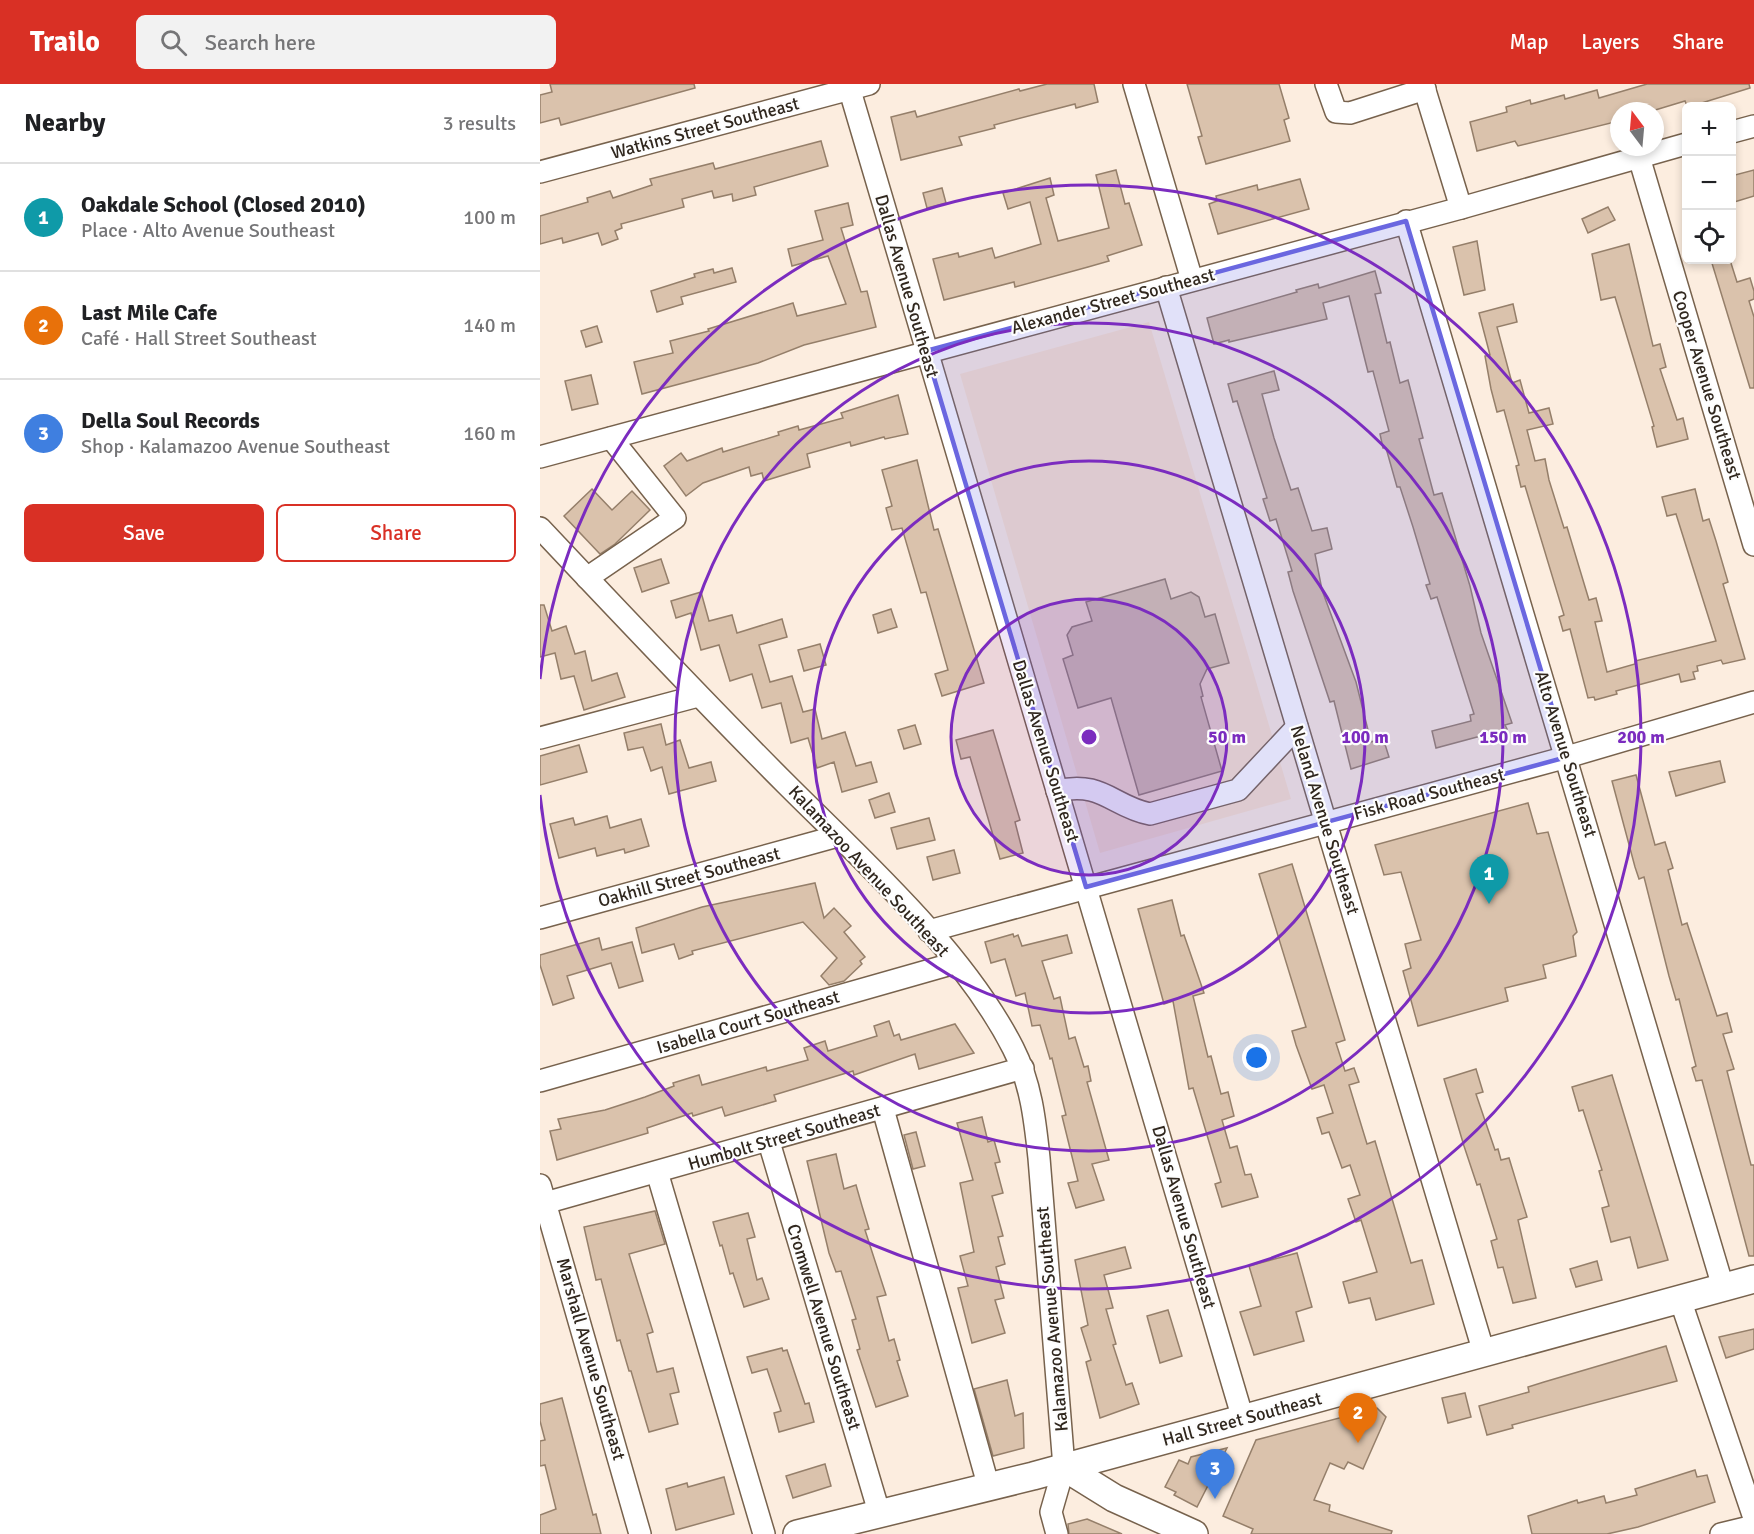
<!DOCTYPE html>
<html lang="en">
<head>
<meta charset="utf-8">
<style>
	:root { --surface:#fff; --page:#f2f2f2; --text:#202124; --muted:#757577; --line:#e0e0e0; --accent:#d93025 }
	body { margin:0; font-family:Signika,sans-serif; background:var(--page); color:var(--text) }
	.controls { position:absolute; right:18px; top:18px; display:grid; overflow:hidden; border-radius:9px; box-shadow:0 3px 9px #0003 }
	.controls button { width:54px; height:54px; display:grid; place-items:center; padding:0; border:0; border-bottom:2px solid var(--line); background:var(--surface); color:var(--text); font:30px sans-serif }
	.compass { position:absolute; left:1070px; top:18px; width:54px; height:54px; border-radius:50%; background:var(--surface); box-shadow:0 3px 9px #0003; rotate:344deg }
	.you { position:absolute; left:717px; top:974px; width:21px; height:21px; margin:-15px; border:4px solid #fff; border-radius:50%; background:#1a73e8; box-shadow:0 0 0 9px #1a73e833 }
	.badge { display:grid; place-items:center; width:39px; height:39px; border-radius:50%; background:var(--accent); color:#fff; font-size:20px; font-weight:700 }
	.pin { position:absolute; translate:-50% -50px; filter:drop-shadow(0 2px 3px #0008) }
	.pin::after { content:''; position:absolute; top:32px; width:21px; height:18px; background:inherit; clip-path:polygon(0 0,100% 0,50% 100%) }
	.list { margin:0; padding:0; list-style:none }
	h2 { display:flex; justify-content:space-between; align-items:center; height:78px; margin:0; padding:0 24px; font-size:26px }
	h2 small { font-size:20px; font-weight:400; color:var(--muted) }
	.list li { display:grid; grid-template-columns:39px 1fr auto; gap:18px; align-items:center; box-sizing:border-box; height:108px; padding:0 24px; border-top:2px solid var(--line) }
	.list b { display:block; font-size:22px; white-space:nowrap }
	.list p { margin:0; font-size:20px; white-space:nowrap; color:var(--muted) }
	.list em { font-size:20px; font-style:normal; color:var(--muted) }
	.actions { display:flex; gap:12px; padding:18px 24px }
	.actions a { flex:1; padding:14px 0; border:2px solid var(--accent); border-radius:9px; text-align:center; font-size:21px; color:var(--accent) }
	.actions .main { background:var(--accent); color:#fff }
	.icon { flex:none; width:33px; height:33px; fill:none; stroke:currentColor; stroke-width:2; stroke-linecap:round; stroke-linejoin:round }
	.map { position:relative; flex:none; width:1214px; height:1450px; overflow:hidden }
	header { display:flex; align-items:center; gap:36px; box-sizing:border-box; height:84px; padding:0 30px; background:var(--accent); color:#fff }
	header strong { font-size:28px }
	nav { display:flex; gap:33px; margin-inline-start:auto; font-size:21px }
	.search { width:420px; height:54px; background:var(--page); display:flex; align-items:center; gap:15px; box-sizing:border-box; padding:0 21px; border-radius:9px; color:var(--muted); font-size:22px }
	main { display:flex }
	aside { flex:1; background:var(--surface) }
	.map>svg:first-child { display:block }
	.built { fill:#fbe3cc }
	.building { fill:#dac2ac; stroke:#957f6a; stroke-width:1.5 }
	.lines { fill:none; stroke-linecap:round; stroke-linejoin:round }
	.minor-casing { stroke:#77624d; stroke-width:24 }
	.major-casing { stroke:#77624d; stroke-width:30 }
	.minor { stroke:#fff; stroke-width:21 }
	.major { stroke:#fff; stroke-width:27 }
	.marked { fill:#6a67e0; fill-opacity:0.2; stroke:#6a67e0; stroke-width:4.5; stroke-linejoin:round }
	.ring { fill:none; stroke:#7b2cbf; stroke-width:3 }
	.labels { text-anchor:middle; stroke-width:4.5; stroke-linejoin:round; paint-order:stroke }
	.street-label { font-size:18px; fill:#30271e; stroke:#fdfdfd }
	.centre { fill:#7b2cbf; stroke:#fdfdfd; stroke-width:3 }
	.ring-label { font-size:18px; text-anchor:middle; font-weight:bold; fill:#7b2cbf; stroke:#fdfdfd; stroke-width:4.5; stroke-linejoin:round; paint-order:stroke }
</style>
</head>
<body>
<header>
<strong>Trailo</strong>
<div class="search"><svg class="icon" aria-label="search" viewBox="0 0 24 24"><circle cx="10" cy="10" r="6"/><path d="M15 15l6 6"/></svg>Search here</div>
<nav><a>Map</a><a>Layers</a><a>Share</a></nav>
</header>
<main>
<aside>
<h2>Nearby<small>3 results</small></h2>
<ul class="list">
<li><span class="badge" style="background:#0f9aa8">1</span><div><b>Oakdale School (Closed 2010)</b><p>Place · Alto Avenue Southeast</p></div><em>100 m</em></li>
<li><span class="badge" style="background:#e8710a">2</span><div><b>Last Mile Cafe</b><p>Café · Hall Street Southeast</p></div><em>140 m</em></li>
<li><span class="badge" style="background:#3f7fe0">3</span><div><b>Della Soul Records</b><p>Shop · Kalamazoo Avenue Southeast</p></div><em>160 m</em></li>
</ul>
<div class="actions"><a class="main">Save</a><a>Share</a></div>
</aside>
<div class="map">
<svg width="1214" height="1450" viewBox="0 0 1214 1450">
	<rect width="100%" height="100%" fill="#fceddf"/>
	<polygon class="built" points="609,238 751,715 560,769 420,290"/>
	<g class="building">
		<polygon points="10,0 154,0 155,4 21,41 19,34 0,39 0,11 12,8"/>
		<polygon points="507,0 554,0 558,18 536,24 535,20 454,41 455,44 419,53 422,61 361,76 351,33 375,27 377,33 479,5 480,7"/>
		<polygon points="647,0 739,0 749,34 744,36 750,57 666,80 658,53 662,52"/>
		<polygon points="1107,0 1209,0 1210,4 1152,22 1147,22 1145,17 1112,27 1079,27 1079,37 978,62 975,57 937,67 930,38 967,28 966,23 990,16 991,20 1024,11 1025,15 1057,6 1059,14"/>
		<polygon points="281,57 288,82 214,103 216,111 193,117 192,110 174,114 172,107 142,115 144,123 81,140 82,144 75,147 78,155 62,161 58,149 23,159 22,154 0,160 0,132 48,118 47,114 70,107 73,114 112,101 110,95 173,79 175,85"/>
		<polygon points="576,86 585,120 589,119 602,161 567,172 569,177 548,183 475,203 474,198 404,216 393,175 418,169 419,173 452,164 455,174 501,160 490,118 468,125 463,109 510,94 514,111 506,114 518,157 569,144 556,91"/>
		<polygon points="1214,86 1214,112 1191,119 1191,92"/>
		<polygon points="760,95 769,125 678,150 669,120 677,117 676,112 717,101 718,106"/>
		<polygon points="402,104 406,119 387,124 383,109"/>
		<polygon points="308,119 313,141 301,144 321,208 327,207 336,243 264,261 218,279 102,310 94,278 133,269 130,257 169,247 168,245 253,219 257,232 306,220 288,172 252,182 248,165 283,156 275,127"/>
		<polygon points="1068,123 1075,136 1048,149 1042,135"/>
		<polygon points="937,157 945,206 924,211 913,163"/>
		<polygon points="1089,160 1113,262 1120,260 1126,283 1120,285 1137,336 1143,334 1148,355 1117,363 1112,343 1114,342 1075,213 1061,216 1052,170"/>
		<polygon points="1171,176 1190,176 1197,198 1210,194 1214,207 1214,215 1209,217 1214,233 1214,304 1210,304"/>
		<polygon points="192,184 196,198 141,213 143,220 117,228 111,207 155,193 154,190 173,185 174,189"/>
		<polygon points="835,187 841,209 835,210 847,259 850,258 860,299 868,296 883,354 879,355 894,411 902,409 930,502 941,549 972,639 965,641 967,645 896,664 892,647 931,637 930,631 934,630 897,513 891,515 886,501 890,500 873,443 860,403 857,403 846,364 843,364 840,350 849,347 833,287 828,288 809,212 783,219 787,235 689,258 689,256 674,260 667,234 757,208 756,206 778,200 779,204"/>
		<polygon points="973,220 977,238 957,243 972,299 980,296 989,329 1009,324 1013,340 987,346 995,377 1005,375 1009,396 1024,444 1027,443 1049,516 1056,514 1062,537 1055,538 1067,588 1095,580 1095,577 1176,557 1136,430 1127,432 1122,413 1155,405 1163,437 1169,435 1176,457 1188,498 1183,500 1205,575 1183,580 1181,576 1157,582 1158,587 1153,588 1155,595 1141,598 1139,590 1076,607 1077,610 1055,616 1054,613 1048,614 1030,545 1023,547 1019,533 1024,531 985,402 981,403 976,382 979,381 964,326 957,328 951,305 945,272 950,271 939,229"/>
		<polygon points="57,242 62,258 46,263 41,247"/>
		<polygon points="734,287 739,306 722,310 734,354 751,406 758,404 772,447 787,444 792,465 775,470 782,506 816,598 831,658 843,654 849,673 811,685 794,617 790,618 753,507 748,488 752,487 736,435 730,437 723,415 727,414 697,317 693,318 688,300"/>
		<polygon points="51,291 58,320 32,326 25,297"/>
		<polygon points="358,311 368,350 345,355 344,353 311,362 310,358 267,370 270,383 250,389 224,397 222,389 211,392 209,383 163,399 146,412 124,382 141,369 147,377 182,364 183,368 239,351 238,348 258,342 259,346 303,334 301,329"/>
		<polygon points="377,376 394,446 398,445 444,599 402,612 395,590 408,586 386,508 381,509 362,444 352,446 346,424 352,422 342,386"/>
		<polygon points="52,405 72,426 92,407 110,426 75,460 60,470 24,432"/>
		<polygon points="121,475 129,499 102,508 94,484"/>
		<polygon points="625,495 631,515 651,508 659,513 665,533 675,530 689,579 667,585 660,600 663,612 661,613 682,687 599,711 571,614 538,624 523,575 533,571 527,551 532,543 552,537 546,518"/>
		<polygon points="161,508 169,537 192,531 197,549 242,535 247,553 219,561 230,598 252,592 263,628 275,625 282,655 305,648 316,682 331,678 337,698 302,708 294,678 277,684 268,654 251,659 241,619 222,624 212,590 190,597 179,561 161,566 151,529 136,534 131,517"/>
		<polygon points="0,521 4,521 12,547 26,542 35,570 45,567 52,597 77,589 85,613 44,626 34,592 21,595 15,569 0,573"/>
		<polygon points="351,525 357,543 338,549 333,531"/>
		<polygon points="280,560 286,581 264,587 258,566"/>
		<polygon points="121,640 126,661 140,656 149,684 171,678 176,697 129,710 122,683 111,687 103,663 88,666 84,649"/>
		<polygon points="375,641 381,660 364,665 358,646"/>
		<polygon points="453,646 480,736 475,738 483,769 460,775 430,673 421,675 416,656"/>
		<polygon points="39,661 47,688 0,701 0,672"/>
		<polygon points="1180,677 1185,698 1136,712 1129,688"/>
		<polygon points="1096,691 1115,761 1125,758 1133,784 1128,786 1142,841 1147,839 1177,932 1187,929 1192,948 1183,950 1194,985 1187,987 1211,1081 1214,1081 1214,1172 1209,1172 1162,996 1156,997 1152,984 1156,982 1139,915 1136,916 1129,892 1104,793 1099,795 1095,783 1072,697"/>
		<polygon points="349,709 355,728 335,734 329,716"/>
		<polygon points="988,719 997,750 1008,748 1037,848 1033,852 1036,872 1003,881 1006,894 965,904 968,917 878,942 863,887 871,884 865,860 881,856 861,788 844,791 835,761"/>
		<polygon points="67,732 70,744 101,735 109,762 85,769 84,765 57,772 55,764 19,774 10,740 33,734 35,741"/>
		<polygon points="389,734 395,756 357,765 351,744"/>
		<polygon points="414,766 420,789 393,796 387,773"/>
		<polygon points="752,780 805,956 796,959 805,987 814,984 819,998 809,1001 827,1060 835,1057 871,1179 882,1176 894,1220 836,1236 830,1214 809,1219 803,1198 837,1188 821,1136 816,1138 808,1115 820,1111 810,1081 802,1084 789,1048 782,1050 777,1034 793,1029 784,1001 772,1005 756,961 752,947 766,943 719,790"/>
		<polygon points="275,799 284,834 294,824 311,842 304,848 325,873 320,877 322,880 304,897 289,901 281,892 297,874 263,838 152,867 153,870 139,875 134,860 102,869 96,844 162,823"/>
		<polygon points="632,816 641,852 644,851 664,909 653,912 668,973 671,972 681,1010 688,1008 694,1032 682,1036 690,1064 697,1062 705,1091 711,1090 718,1113 682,1123 675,1100 681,1098 653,1004 649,1005 633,917 624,920 598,825"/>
		<polygon points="473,850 474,853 478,851 482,862 527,851 532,869 502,877 514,915 520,913 529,955 535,953 544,983 548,982 551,997 547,998 569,1076 552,1080 564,1116 536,1124 528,1099 538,1097 522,1032 526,1031 512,974 510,975 500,941 492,942 485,909 476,912 465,875 451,879 445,858"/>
		<polygon points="59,854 62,866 92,858 103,897 79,904 71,879 27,892 34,914 13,921 0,881 0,871"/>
		<polygon points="349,937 354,952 359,950 361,956 415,940 434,969 379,985 375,970 314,991 313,987 234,1011 236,1017 185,1032 182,1023 153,1032 152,1029 107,1044 108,1049 17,1076 10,1047 21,1045 18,1035 65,1026 105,1013 134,1002 133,999 159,991 162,1001 226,983 227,987 268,976 264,964 285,957 288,967 337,952 334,942"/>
		<polygon points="936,985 943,1008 936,1010 955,1066 958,1065 961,1076 969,1074 987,1133 978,1136 996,1214 973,1219 963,1183 958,1184 951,1157 957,1155 940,1100 937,1101 924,1062 904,995"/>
		<polygon points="1072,991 1128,1176 1098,1184 1090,1153 1071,1158 1062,1124 1069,1122 1059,1087 1062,1086 1043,1026 1039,1027 1032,1003"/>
		<polygon points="442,1033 448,1058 454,1056 460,1078 455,1079 463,1109 452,1112 463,1152 458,1153 465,1180 456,1183 464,1214 455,1216 465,1249 432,1259 418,1204 428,1202 420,1172 434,1168 420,1099 433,1096 417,1039"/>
		<polygon points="376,1048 385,1082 373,1085 364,1051"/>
		<polygon points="296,1070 304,1105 316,1101 322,1122 329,1145 325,1146 346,1211 337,1213 349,1257 354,1255 360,1276 357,1277 368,1312 336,1323 317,1266 320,1265 312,1236 316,1235 301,1187 296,1188 289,1169 267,1077"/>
		<polygon points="115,1127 125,1160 89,1170 113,1248 107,1250 117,1288 133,1284 139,1308 130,1310 138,1340 109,1348 91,1287 89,1287 80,1256 77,1257 61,1195 56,1196 44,1143"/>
		<polygon points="208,1129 215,1153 207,1155 217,1196 222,1194 229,1215 204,1223 193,1189 190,1190 182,1161 180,1162 173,1138"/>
		<polygon points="585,1163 591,1184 564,1191 573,1224 566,1225 576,1260 573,1261 586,1301 592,1299 599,1320 560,1334 546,1278 551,1276 541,1244 548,1241 535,1176"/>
		<polygon points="757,1169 772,1223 756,1228 764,1257 714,1271 700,1228 721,1222 709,1182"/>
		<polygon points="1057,1177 1062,1196 1036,1203 1030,1185"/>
		<polygon points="628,1226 642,1272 620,1279 607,1232"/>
		<polygon points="1214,1245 1214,1265 1186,1274 1179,1253"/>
		<polygon points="1126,1262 1137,1297 972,1341 973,1344 947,1351 939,1322 989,1308 988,1303 1004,1298"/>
		<polygon points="242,1264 243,1267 247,1266 265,1320 269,1319 274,1338 239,1348 234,1329 241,1327 227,1285 212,1289 207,1273"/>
		<polygon points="467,1296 475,1332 483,1329 484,1364 453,1372 434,1305"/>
		<polygon points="925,1309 931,1333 908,1339 902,1314"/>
		<polygon points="22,1314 53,1431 56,1430 61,1450 0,1450 0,1431 16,1425 5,1381 0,1382 0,1357 5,1356 0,1337 0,1320"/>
		<polygon points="837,1324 846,1333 823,1385 808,1378 804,1385 790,1379 774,1416 790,1421 789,1427 852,1447 851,1450 711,1450 713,1445 683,1432 716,1356"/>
		<polygon points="687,1364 657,1423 634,1411 636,1408 625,1403 639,1376 648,1380 651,1373"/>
		<polygon points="285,1380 291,1402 253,1414 246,1392"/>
		<polygon points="1155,1386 1157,1393 1167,1391 1175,1418 1098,1443 1067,1450 992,1450 988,1432 1037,1416 1038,1419 1064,1412 1066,1419 1097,1411 1095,1405"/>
		<polygon points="184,1393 194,1430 136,1446 126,1405 147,1399 148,1403"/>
		<polygon points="547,1435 582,1450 529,1450 528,1440"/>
	</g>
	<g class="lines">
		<g class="minor-casing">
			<g id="minor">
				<polyline points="308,0 703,1335"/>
				<polyline points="594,0 652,196"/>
				<polyline points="786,0 796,28 810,29 885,5"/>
				<polyline points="883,0 921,124"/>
				<polyline points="1192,48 1214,42"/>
				<polyline points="1099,73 1214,461"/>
				<polyline points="0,88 329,0"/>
				<polyline points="866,137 1183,1203"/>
				<polyline points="626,203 944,1269"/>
				<polyline points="0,373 921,124 1146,60"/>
				<path d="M0,444C81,530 162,616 246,700C323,777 423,866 473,964C491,999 495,1036 499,1074L524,1383L511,1428L517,1450"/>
				<polyline points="47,494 135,434 71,354"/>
				<polyline points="0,654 158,612"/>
				<path d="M517,707C562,696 573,723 610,730L698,706L757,643"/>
				<polyline points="0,834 298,752"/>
				<polyline points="389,847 1027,673 1214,618"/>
				<polyline points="0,997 415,879"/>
				<polyline points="343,1025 449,1404"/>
				<polyline points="229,1058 339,1428"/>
				<polyline points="117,1088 224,1450"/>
				<polyline points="0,1101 100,1450"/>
				<polyline points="5,1119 483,984"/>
				<polyline points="1140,1215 1214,1434"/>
				<polyline points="1181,1450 1214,1442"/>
			</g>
		</g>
		<g class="major-casing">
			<g id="major">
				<polyline points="524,1383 574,1414 654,1450"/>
				<polyline points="257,1450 493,1392 1214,1195"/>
			</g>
		</g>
		<use href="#minor" class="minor"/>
		<use href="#major" class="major"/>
	</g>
	<path class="marked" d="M866,137L1027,673L546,803L386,267Z"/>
	<circle cx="549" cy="653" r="138" fill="#7b2cbf" fill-opacity=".12"/>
	<g class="ring">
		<circle cx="549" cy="653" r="138"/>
		<circle cx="549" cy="653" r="276"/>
		<circle cx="549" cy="653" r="414"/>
		<path d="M0 595A552 552 0 1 1 0 711"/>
	</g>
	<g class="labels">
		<g class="street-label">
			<text transform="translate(165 44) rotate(-15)" y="6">Watkins Street Southeast</text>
			<text transform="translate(367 202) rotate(74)" y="6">Dallas Avenue Southeast</text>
			<text transform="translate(573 217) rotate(-15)" y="6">Alexander Street Southeast</text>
			<text transform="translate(1167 301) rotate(73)" y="6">Cooper Avenue Southeast</text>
			<text transform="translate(506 667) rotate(73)" y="6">Dallas Avenue Southeast</text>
			<text transform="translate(1026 670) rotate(73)" y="6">Alto Avenue Southeast</text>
			<text transform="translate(889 710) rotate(-15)" y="6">Fisk Road Southeast</text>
			<text transform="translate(785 736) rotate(73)" y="6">Neland Avenue Southeast</text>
			<text transform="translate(329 787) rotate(47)" y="6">Kalamazoo Avenue Southeast</text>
			<text transform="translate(149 793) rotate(-15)" y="6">Oakhill Street Southeast</text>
			<text transform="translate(208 938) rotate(-16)" y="6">Isabella Court Southeast</text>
			<text transform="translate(244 1053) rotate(-16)" y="6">Humbolt Street Southeast</text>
			<text transform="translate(644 1133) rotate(74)" y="6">Dallas Avenue Southeast</text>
			<text transform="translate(512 1235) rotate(-95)" y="6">Kalamazoo Avenue Southeast</text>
			<text transform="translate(284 1243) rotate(73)" y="6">Cromwell Avenue Southeast</text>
			<text transform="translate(51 1275) rotate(74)" y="6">Marshall Avenue Southeast</text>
			<text transform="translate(702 1335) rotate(-15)" y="6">Hall Street Southeast</text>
		</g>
	</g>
	<circle cx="549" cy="653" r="9" class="centre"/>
	<g class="ring-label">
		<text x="687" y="659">50 m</text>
		<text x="825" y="659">100 m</text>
		<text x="963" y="659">150 m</text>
		<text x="1101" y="659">200 m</text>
	</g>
</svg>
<div class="controls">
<button>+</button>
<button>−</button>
<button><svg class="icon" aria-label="locate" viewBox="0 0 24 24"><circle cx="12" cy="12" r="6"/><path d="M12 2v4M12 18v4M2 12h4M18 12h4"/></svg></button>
</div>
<svg class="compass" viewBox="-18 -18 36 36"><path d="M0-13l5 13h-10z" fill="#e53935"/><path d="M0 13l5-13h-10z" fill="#757577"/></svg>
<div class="you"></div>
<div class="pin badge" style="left:949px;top:820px;background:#0f9aa8">1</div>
<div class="pin badge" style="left:818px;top:1359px;background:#e8710a">2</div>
<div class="pin badge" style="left:675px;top:1415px;background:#3f7fe0">3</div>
</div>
</main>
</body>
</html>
